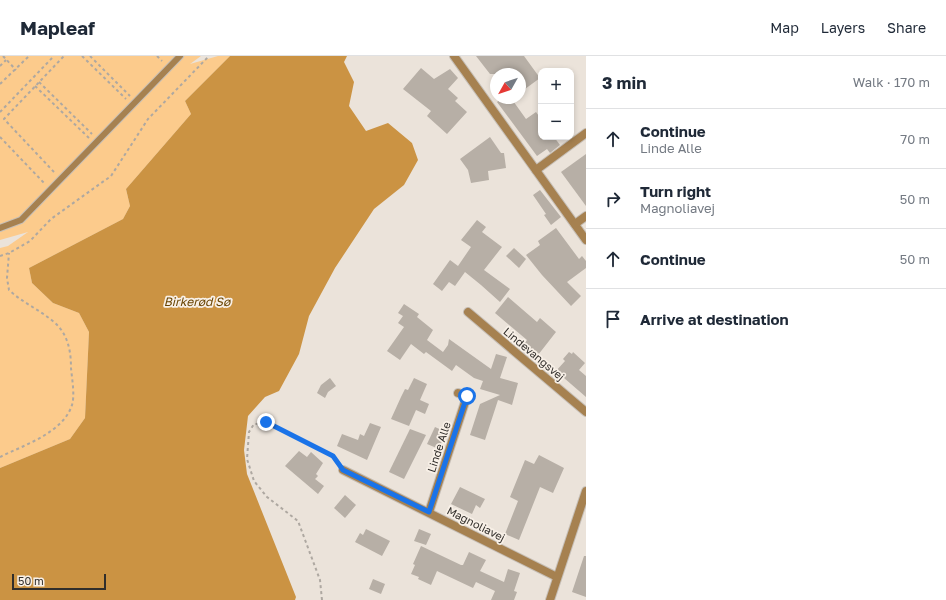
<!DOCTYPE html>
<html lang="en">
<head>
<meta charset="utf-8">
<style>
	:root { --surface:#fff; --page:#f6f6f7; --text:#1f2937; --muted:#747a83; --line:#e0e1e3 }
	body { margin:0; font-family:"Golos Text",sans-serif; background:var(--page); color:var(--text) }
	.controls { position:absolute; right:12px; top:12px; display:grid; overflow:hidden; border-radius:8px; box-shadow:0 2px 6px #0003 }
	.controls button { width:36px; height:36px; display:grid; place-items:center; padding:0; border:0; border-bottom:1px solid var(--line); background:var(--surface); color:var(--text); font:20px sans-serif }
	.compass { position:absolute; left:490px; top:12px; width:36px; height:36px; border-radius:50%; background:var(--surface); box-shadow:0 2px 6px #0003; rotate:230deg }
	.scale { position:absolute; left:12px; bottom:10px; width:94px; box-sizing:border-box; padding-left:4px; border:2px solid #312e2b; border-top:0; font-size:11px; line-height:14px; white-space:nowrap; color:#312e2b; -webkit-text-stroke:3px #f8f0e7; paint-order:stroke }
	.stop { position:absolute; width:12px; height:12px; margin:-9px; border:3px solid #1a73e8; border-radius:50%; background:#fff }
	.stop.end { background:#1a73e8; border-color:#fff; box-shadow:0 1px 4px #0008 }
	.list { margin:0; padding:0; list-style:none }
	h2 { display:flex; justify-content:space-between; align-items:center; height:52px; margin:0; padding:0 16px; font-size:17px }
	h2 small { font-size:13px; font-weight:400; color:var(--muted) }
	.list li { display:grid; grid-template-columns:26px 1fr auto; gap:12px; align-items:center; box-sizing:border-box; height:60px; padding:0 16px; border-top:1px solid var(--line) }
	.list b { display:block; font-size:15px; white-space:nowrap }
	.list p { margin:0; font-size:13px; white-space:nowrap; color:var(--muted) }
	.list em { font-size:13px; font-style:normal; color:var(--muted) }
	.icon { flex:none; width:22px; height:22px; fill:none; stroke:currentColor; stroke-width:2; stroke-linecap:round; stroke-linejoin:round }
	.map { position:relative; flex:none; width:586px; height:544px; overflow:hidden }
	header { display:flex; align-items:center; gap:24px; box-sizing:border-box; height:56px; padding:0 20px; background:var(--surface); border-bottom:1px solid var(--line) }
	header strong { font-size:19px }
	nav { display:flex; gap:22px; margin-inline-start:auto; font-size:14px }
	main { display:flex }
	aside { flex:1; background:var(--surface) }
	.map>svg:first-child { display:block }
	.green { fill:#fccb8c }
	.water { fill:#cb9343 }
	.building { fill:#b7afa6 }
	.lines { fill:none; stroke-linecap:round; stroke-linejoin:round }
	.lane-casing { stroke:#c6bfb7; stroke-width:8 }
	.street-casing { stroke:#c6bfb7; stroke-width:10 }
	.path { stroke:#aea8a1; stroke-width:2; stroke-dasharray:3 3; stroke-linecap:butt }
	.lane { stroke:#a68150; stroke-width:6 }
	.street { stroke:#a68150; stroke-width:8 }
	.route { stroke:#1a73e8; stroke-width:5 }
	.labels { text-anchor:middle; stroke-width:3.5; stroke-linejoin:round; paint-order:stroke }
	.street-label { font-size:11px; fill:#312e2b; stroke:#f8f0e7 }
	.water-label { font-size:12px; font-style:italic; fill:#6a4503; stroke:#f8f0e7 }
</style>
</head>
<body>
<header>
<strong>Mapleaf</strong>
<nav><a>Map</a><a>Layers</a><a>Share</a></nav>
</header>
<main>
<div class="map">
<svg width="586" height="544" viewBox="0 0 586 544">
	<rect width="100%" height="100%" fill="#ebe3da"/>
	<polygon class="green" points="0,0 201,0 190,8 218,0 230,0 185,45 191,58 126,133 130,150 123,163 29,212 32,227 53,247 79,257 89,276 85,362 70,383 0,412 0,192 8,190 28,176 0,184"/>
	<polygon class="water" points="230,0 347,0 344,6 354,26 349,50 366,75 388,67 412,87 418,104 404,129 374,153 335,212 309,260 299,298 279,335 265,341 248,360 244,394 247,418 296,541 295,544 0,544 0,412 70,383 85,362 89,276 79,257 53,247 32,227 29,212 123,163 130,150 126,133 191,58 185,45"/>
	<g class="building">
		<polygon points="476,0 524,0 540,22 525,33 520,27 520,18 490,18"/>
		<polygon points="421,12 434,23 450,13 458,22 448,33 458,42 455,45 467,56 447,78 427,60 431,55 403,33"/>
		<polygon points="502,42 511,42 526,63 536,56 541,63 541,81 554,81 560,89 550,97 547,93 537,100 497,46"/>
		<polygon points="490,81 501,97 504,97 506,112 488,115 489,124 471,127 468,114 460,103"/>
		<polygon points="586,98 586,150 561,116"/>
		<polygon points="540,134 561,161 551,169 544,159 546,158 533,139"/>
		<polygon points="477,164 486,171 482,176 502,191 484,214 510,233 500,246 481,229 465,216 455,230 449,226 442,235 433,228 450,204 458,210 471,191 461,184"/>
		<polygon points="556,172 579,203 582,200 586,205 586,212 567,226 581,240 571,250 542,219 526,199 540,189 538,185"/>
		<polygon points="514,192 526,203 519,212 506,200"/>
		<polygon points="508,241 537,266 540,262 556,276 538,299 524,288 527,284 495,257"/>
		<polygon points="404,248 419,258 417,261 433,274 427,284 443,296 448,289 449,283 491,313 496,298 507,301 500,322 518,327 512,349 498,344 485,384 470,379 480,348 500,339 480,333 483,325 474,322 456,309 452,315 426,296 424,298 411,288 400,304 387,295 404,271 398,267 403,260 398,257"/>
		<polygon points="569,296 572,298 573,296 585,307 579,314 586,320 586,341 556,315 565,305 563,303"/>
		<polygon points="330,322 336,330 328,336 325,342 317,337 321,329"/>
		<polygon points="414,322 427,328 420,344 429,348 425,358 416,354 409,370 391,363 401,341 405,333 408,334"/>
		<polygon points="370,367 381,371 367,404 337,390 342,378 358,384 360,378 364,380"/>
		<polygon points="435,371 446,376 439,393 427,388"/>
		<polygon points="410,373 426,379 404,423 389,416"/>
		<polygon points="299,395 307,401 311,396 323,407 316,418 318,420 315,423 324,430 318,438 285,410"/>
		<polygon points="539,399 564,412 553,437 540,431 519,484 505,478 518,445 510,441 525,404 534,408"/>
		<polygon points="460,431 485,443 480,452 476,449 472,458 451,448"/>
		<polygon points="345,439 356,449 345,462 334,452"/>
		<polygon points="366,473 390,485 382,500 355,486 360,477 363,479"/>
		<polygon points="419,473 431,478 426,489 414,485"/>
		<polygon points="421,490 461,509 463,509 469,496 486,504 480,515 504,526 508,513 520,517 514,535 517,536 514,544 491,544 495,535 476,526 473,532 437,515 431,529 418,523 419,521 411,518 415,509 413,508"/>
		<polygon points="584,500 586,500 586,541 572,536"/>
		<polygon points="373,523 385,528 381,538 369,533"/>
	</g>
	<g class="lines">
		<g class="lane-casing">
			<polyline id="lane" points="0,172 21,164 180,0"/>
		</g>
		<g class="street-casing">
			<g id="street">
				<polyline points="454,0 586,184"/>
				<polyline points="536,114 586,77"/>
				<polyline points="575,168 586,160"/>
				<polyline points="468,256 586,356"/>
				<polyline points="343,414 557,521"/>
				<polyline points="429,456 467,340 458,337"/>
				<polyline points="550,544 586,435"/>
			</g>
		</g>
		<g class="path">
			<polyline points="3,0 16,14"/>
			<polyline points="82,0 126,43"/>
			<polyline points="90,0 130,40"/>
			<polyline points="157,0 162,5"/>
			<polyline points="0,10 6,4"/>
			<polyline points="39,26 92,78"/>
			<polyline points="0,28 29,0"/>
			<polyline points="35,30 89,82"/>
			<polyline points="0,56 54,0"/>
			<polyline points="0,81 45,128"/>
			<polyline points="54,116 4,63 64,0"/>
			<polyline points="0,200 9,197 30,185 51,163 111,120 148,63 209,0"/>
			<path d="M0,401C24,389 63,377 72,349C75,339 72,323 71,312C71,295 68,278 54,266C40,254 23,247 9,234L7,222L9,197"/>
			<polyline points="322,544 320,524 298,465 267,441 254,425 247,403 249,376 254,368 267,367 333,400 338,406"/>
		</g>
		<use href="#lane" class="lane"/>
		<use href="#street" class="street"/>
	</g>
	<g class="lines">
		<polyline class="route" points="266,366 333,400 343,414 429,456 467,340"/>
	</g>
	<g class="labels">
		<g class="street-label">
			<text transform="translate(534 298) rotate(40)" y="4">Lindevangsvej</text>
			<text transform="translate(439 391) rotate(-72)" y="4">Linde Alle</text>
			<text transform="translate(476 468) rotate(27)" y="4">Magnoliavej</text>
		</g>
		<g class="water-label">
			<text x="197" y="250">Birkerød Sø</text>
		</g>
	</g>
</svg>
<div class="controls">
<button>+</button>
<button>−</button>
</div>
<svg class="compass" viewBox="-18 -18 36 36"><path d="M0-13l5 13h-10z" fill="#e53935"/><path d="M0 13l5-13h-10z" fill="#747a83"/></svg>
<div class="scale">50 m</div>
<div class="stop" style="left:467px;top:340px"></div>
<div class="stop end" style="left:266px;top:366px"></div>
</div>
<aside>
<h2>3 min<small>Walk · 170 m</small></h2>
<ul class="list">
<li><svg class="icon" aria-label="ahead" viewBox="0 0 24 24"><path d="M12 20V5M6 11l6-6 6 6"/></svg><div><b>Continue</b><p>Linde Alle</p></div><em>70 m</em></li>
<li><svg class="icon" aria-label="right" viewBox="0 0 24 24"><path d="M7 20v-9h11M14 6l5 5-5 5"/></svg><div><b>Turn right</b><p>Magnoliavej</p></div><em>50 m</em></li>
<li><svg class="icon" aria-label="ahead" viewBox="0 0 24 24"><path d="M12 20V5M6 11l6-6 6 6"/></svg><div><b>Continue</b></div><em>50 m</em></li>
<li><svg class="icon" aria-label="arrive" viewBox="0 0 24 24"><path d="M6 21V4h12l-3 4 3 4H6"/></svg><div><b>Arrive at destination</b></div></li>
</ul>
</aside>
</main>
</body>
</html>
